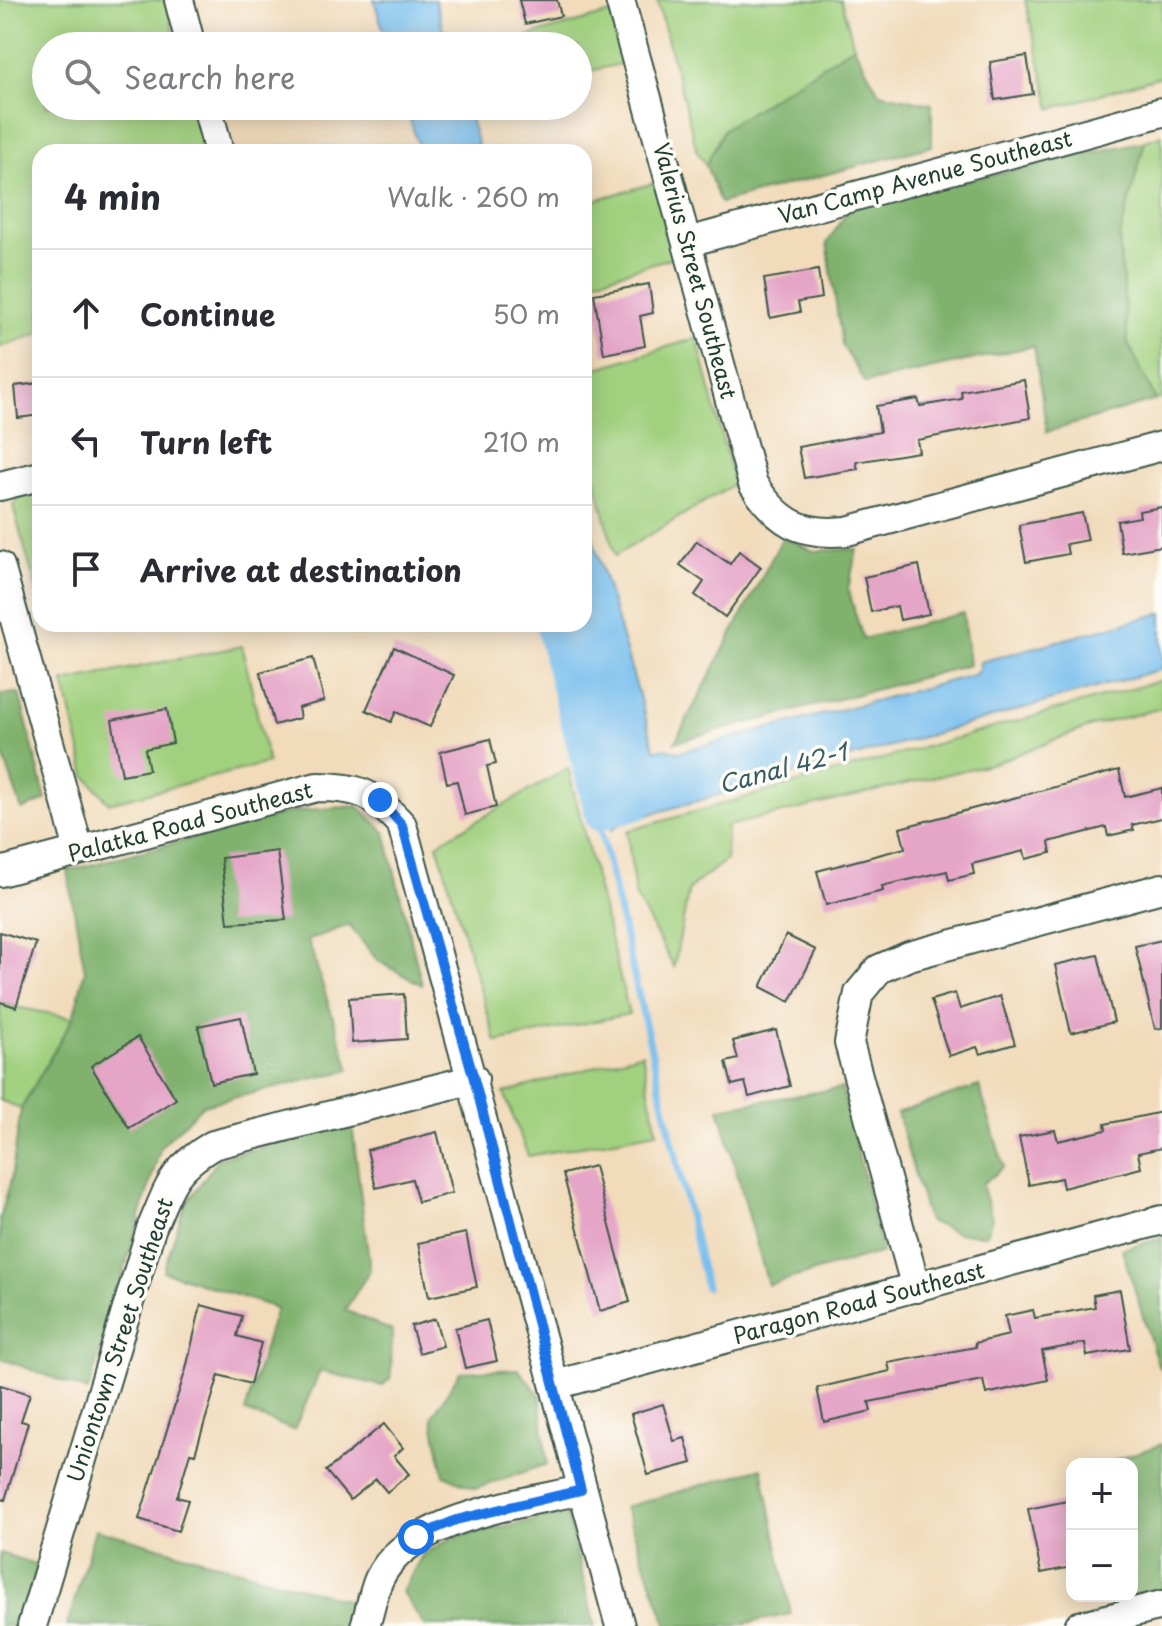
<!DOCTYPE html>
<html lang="en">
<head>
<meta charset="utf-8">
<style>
	:root { --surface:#fff; --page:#f2f2f3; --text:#2b2b33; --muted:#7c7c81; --line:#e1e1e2 }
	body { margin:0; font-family:"Playpen Sans",sans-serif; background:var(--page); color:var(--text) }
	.controls { position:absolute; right:24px; bottom:24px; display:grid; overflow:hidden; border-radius:16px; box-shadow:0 4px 20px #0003 }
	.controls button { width:72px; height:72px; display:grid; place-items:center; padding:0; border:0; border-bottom:2px solid var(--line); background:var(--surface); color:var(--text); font:40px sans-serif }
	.stop { position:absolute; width:24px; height:24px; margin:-18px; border:6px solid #1a73e8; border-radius:50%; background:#fff }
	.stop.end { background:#1a73e8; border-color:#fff; box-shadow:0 2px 8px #0008 }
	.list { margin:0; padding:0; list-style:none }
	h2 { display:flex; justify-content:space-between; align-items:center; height:104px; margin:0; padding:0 32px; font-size:34px }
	h2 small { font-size:26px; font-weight:400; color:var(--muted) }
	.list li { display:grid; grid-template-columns:52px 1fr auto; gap:24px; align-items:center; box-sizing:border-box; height:128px; padding:0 32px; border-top:2px solid var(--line) }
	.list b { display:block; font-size:30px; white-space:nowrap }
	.list em { font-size:26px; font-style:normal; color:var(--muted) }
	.icon { flex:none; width:44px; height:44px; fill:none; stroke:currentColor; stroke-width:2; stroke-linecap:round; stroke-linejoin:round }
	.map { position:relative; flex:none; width:1162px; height:1626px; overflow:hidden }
	.search { position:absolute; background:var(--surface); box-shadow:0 4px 20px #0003; left:32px; top:32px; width:560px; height:88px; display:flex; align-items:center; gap:20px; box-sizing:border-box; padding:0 28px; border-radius:44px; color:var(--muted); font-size:30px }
	.panel { position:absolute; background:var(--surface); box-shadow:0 4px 20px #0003; left:32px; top:144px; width:560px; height:488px; border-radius:24px }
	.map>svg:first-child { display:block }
	.green { fill:#a1d07f; stroke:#60865a; stroke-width:2 }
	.forest { fill:#80b26e; stroke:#507851; stroke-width:2 }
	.water { fill:#76bded; stroke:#4a7d90; stroke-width:2 }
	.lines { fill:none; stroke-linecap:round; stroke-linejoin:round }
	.stream { stroke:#76bded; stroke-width:7 }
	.canal { stroke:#76bded; stroke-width:24 }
	.building { fill:#e5a5c7 }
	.minor-casing { stroke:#3e5548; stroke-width:32 }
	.minor { stroke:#fff; stroke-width:28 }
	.route { stroke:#1a73e8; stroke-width:10 }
	.labels { text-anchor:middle; stroke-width:7; stroke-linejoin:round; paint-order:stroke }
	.street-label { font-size:22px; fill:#1f3d34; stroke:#fdfcf7 }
	.water-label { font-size:24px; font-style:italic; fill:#355d62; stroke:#fdfcf7 }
</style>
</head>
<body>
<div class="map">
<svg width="1162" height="1626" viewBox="0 0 1162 1626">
	<rect width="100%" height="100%" fill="#fdfcf7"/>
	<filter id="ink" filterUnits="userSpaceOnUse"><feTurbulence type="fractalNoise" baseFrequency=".0125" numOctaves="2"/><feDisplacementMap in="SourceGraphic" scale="16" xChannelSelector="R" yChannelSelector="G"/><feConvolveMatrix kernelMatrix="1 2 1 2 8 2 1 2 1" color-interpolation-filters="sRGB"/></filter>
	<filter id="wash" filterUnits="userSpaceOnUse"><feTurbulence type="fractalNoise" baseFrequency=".006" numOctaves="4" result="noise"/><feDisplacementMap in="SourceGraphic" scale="32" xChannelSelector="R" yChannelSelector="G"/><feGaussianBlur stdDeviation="1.8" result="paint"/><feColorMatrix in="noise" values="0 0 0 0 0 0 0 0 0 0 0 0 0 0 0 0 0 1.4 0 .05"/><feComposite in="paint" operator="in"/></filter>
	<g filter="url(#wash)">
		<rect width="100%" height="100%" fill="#f1dbbb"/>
		<g class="green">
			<polygon points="0,0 165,0 178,46 46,46 46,106 195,106 207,152 40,152 40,333 0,347"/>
			<polygon points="657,0 841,0 854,46 724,129 706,165 697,151"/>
			<polygon points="1025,0 1162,0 1162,76 1051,109"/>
			<polygon points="611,13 624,63 578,74 578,46 493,46"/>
			<polygon points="1162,135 1162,399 1156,400 1128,344 1119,239 1145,141"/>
			<polygon points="654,183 677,256 584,284 584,203"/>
			<polygon points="697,338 734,484 615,556 584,434 584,372"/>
			<polygon points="40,487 40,602 13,506 26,491"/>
			<polygon points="242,646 268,763 109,803 86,776 64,682"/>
			<polygon points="1162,680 1162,708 1092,726 994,763 727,826 726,860 689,889 674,967 635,895 627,831"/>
			<polygon points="568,768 629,1014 496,1042 437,844"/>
			<polygon points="0,1004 73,1018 21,1109 0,1100"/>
			<polygon points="642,1053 657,1132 528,1156 504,1093"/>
		</g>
		<g class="forest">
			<polygon points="854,46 879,93 932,104 932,146 720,203 706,165 724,129"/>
			<polygon points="1145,141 1119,239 1128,343 1156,400 1047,432 1034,346 865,383 842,345 827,243 851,206"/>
			<polygon points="783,537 813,551 857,549 848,589 863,639 963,613 969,665 675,742"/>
			<polygon points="19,693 46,800 22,810 0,746 0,694"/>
			<polygon points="358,806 385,832 422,985 378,961 349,925 308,940 350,1070 203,1105 161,1146 88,1391 0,1358 0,1219 11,1179 21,1109 73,1018 85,971 67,871 295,811"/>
			<polygon points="979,1086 1004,1167 982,1184 992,1219 986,1235 958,1233 928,1221 897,1113"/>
			<polygon points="842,1088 882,1252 768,1285 719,1108"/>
			<polygon points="352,1124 370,1270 345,1310 392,1331 391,1378 382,1386 320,1371 294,1430 245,1412 276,1308 163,1271 185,1205 219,1158"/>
			<polygon points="1162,1238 1162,1368 1159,1368 1122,1249"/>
			<polygon points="518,1369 540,1395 547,1464 475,1489 444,1475 432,1417 460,1372"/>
			<polygon points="1162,1444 1162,1589 1119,1602 1117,1596 1132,1596 1132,1464 1105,1464"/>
			<polygon points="762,1468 791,1614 733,1626 667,1626 625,1507"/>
			<polygon points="567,1514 595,1626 425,1626 402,1592 423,1554 454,1537"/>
			<polygon points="95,1529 349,1601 346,1626 67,1626"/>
			<polygon points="0,1553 38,1565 19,1626 0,1626"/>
		</g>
		<g class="water">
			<polygon points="374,0 435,0 448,46 388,46"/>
			<polygon points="406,106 466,106 480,152 420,152"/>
			<polygon points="584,508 655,750 666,748 679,752 973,675 979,671 980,662 1162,613 1162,669 623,822 612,830 554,624 584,624"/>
		</g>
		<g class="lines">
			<polyline class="stream" points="598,819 706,1287"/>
			<polyline class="canal" points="547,624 598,819 638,808"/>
		</g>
		<g id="blocks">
			<g class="building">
				<polygon points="519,0 557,0 561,16 525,24"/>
				<polygon points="1027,56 1033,94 995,100 990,62"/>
				<polygon points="818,270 822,298 798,302 800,312 770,318 764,279"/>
				<polygon points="649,284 653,313 640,316 645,346 604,354 594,294"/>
				<polygon points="1024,380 1030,418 917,440 919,452 856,462 858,469 804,478 798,447 880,432 876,406 918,399 920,406 962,399 961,391"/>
				<polygon points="40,383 40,415 18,418 15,386"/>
				<polygon points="1162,507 1162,546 1122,553 1117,521 1140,517 1139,511"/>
				<polygon points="1082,513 1088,540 1066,544 1068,554 1026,562 1019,525"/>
				<polygon points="697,541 730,564 739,551 761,567 725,617 695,595 704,582 680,565"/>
				<polygon points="919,565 929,614 900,620 897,606 871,612 864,577"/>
				<polygon points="394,647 454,675 430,727 396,712 391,722 366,710"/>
				<polygon points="313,658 324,701 298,708 300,718 274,725 260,672"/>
				<polygon points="167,709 173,743 145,749 149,770 122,775 112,720"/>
				<polygon points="490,739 496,764 487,766 496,807 465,815 457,781 447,783 440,752"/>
				<polygon points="1119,770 1125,797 1162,788 1162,818 1132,825 1134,830 1108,836 1106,827 1049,842 1051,853 1026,859 1024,851 972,864 974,874 949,880 947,871 882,886 883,891 826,905 817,871 905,848 900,828"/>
				<polygon points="277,851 286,920 228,923 221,858"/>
				<polygon points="0,932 36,943 16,1007 0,1002"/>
				<polygon points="786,935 816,950 790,1002 761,987"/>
				<polygon points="1162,940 1162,1028 1155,1029 1135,946"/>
				<polygon points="1098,955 1114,1022 1071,1033 1055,965"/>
				<polygon points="955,993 960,1009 1000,996 1015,1044 980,1054 977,1047 949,1056 931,1000"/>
				<polygon points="404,994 407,1039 352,1043 349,998"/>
				<polygon points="241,1017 253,1074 211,1083 198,1026"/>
				<polygon points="776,1030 790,1086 749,1097 745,1082 732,1085 726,1062 738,1059 733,1041"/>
				<polygon points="138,1037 176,1099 129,1128 91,1066"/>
				<polygon points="1162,1112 1162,1148 1138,1153 1141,1168 1063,1188 1061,1178 1029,1185 1019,1137 1055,1130 1058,1141 1106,1130 1105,1124"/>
				<polygon points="437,1132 452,1193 418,1202 412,1179 376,1188 367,1150"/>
				<polygon points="594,1166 630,1302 600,1311 563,1174"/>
				<polygon points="466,1233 477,1287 429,1297 418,1243"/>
				<polygon points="1120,1290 1130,1349 1087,1356 1085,1343 1042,1351 1048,1380 986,1394 983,1380 869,1402 871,1411 824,1422 817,1388 890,1371 888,1363 976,1347 975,1343 1009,1335 1005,1316 1033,1310 1035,1318 1095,1307 1093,1295"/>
				<polygon points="201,1305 242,1316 237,1336 261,1343 250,1384 219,1375 195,1454 190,1453 177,1497 188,1500 178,1531 139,1519 186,1369"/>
				<polygon points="435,1319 443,1346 419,1353 411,1326"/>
				<polygon points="487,1320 497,1361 465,1368 455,1328"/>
				<polygon points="0,1385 30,1394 21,1421 28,1423 5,1500 0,1499"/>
				<polygon points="663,1404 674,1441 685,1438 692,1463 648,1475 631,1414"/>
				<polygon points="384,1424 403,1448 394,1456 409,1474 387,1492 376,1479 350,1500 326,1471"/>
				<polygon points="1072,1500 1072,1567 1041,1573 1028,1509"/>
			</g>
		</g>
	</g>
	<g filter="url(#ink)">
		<use href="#blocks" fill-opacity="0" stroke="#3e5548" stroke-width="2"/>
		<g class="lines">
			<g class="minor-casing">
				<g id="minor">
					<polyline points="179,0 191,46"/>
					<path d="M620,0L753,484C778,522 800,536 847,531L1162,446"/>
					<polyline points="207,106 219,152"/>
					<polyline points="688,242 1162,112"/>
					<polyline points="0,486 40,476"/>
					<polyline points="0,566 79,850"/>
					<path d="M0,872L317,787C359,787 373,793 402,825L620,1626"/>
					<polyline points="916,1288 849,1043 859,993 879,969 909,956 1162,888"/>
					<polyline points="555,1385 1162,1220"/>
					<path d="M32,1626L151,1229C170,1186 171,1170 213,1145L474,1079"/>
					<path d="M365,1626C370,1611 373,1593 379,1579C408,1517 521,1504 581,1490"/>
					<polyline points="1079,1626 1162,1605"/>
				</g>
			</g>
			<use href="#minor" class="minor"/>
		</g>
	</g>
	<g class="lines" filter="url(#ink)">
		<polyline class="route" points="380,800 402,825 474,1079 581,1490 456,1520 416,1537"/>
	</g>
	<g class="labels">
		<g class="street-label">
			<text transform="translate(925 177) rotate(-15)" y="8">Van Camp Avenue Southeast</text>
			<text transform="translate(695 271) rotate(75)" y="8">Valerius Street Southeast</text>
			<text transform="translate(190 822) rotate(-15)" y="8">Palatka Road Southeast</text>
			<text transform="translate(859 1303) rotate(-15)" y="8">Paragon Road Southeast</text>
			<text transform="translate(120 1340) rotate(-72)" y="8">Uniontown Street Southeast</text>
		</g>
		<g class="water-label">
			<text transform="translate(783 769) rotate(-15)" y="8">Canal 42-1</text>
		</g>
	</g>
</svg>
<div class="controls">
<button>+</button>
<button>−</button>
</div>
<div class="stop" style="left:416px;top:1537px"></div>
<div class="stop end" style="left:380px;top:800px"></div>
<div class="search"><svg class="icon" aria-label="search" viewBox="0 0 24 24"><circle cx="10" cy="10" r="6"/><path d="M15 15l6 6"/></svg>Search here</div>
<section class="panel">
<h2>4 min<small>Walk · 260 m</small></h2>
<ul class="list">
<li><svg class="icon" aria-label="ahead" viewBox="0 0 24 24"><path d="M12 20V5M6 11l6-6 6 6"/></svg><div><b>Continue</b></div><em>50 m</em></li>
<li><svg class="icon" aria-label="left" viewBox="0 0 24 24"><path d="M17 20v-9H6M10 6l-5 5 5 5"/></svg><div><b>Turn left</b></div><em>210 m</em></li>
<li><svg class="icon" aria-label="arrive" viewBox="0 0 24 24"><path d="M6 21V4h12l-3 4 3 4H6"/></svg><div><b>Arrive at destination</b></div></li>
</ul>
</section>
</div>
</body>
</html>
